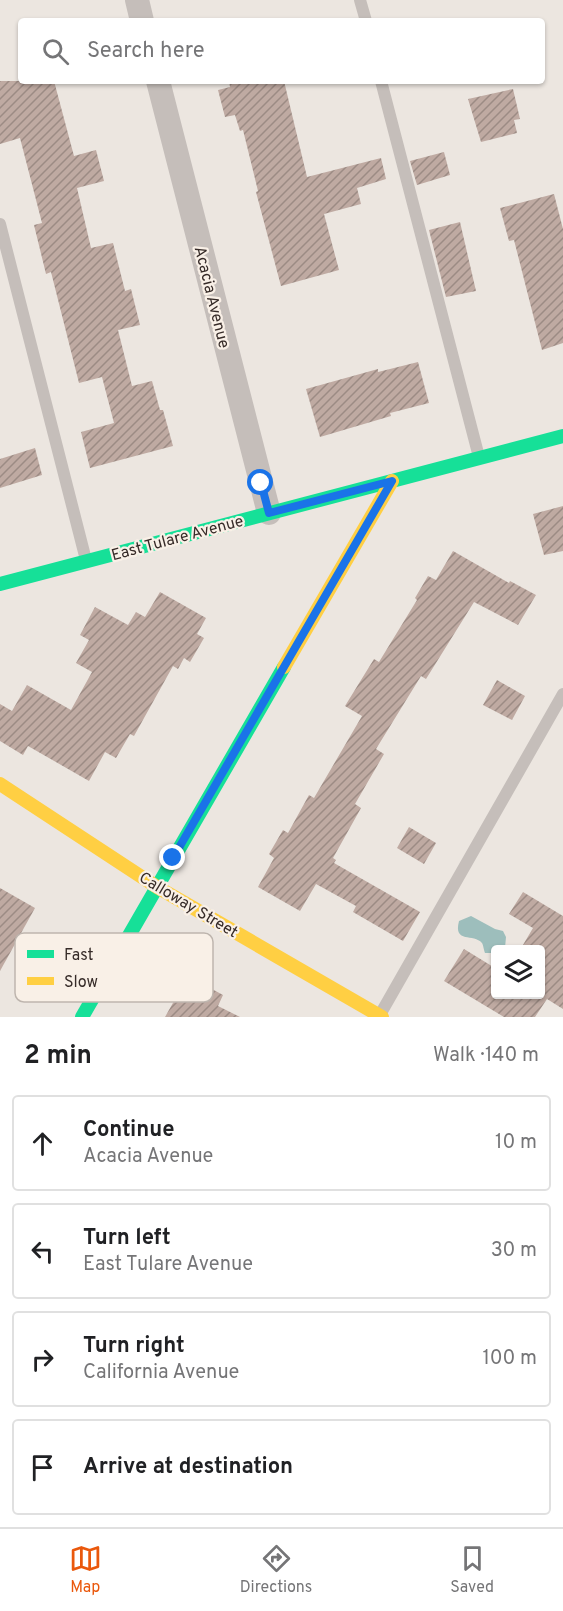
<!DOCTYPE html>
<html lang="en">
<head>
<meta charset="utf-8">
<style>
	:root { --surface:#fff; --page:#f2f2f2; --text:#202124; --muted:#757577; --line:#e0e0e0; --accent:#ea580c }
	body { margin:0; font-family:Overpass,sans-serif; background:var(--page); color:var(--text) }
	.controls { position:absolute; right:18px; bottom:18px; display:grid; overflow:hidden; border-radius:6px; box-shadow:0 2px 4px #0004 }
	.controls button { width:54px; height:54px; display:grid; place-items:center; padding:0; border:0; border-bottom:2px solid var(--line); background:var(--surface); color:var(--text); font:30px sans-serif }
	.stop { position:absolute; width:18px; height:18px; margin:-14px; border:4px solid #1a73e8; border-radius:50%; background:#fff }
	.stop.end { background:#1a73e8; border-color:#fff; box-shadow:0 2px 6px #0008 }
	.list { margin:0; padding:0; list-style:none }
	h2 { display:flex; justify-content:space-between; align-items:center; height:78px; margin:0; padding:0 24px; font-size:26px }
	h2 small { font-size:20px; font-weight:400; color:var(--muted) }
	.list li { display:grid; grid-template-columns:39px 1fr auto; gap:18px; align-items:center; box-sizing:border-box; height:96px; margin:0 12px 12px; padding:0 12px; border:2px solid var(--line); border-radius:6px }
	.list b { display:block; font-size:22px; white-space:nowrap }
	.list p { margin:0; font-size:20px; white-space:nowrap; color:var(--muted) }
	.list em { font-size:20px; font-style:normal; color:var(--muted) }
	.icon { flex:none; width:33px; height:33px; fill:none; stroke:currentColor; stroke-width:2; stroke-linecap:round; stroke-linejoin:round }
	.map { position:relative; flex:none; width:563px; height:1017px; overflow:hidden }
	.search { position:absolute; background:var(--surface); box-shadow:0 2px 4px #0004; left:18px; right:18px; top:18px; height:66px; display:flex; align-items:center; gap:15px; box-sizing:border-box; padding:0 21px; border-radius:6px; color:var(--muted); font-size:22px }
	.sheet { height:510px; background:var(--surface) }
	nav { display:flex; justify-content:space-around; align-items:center; box-sizing:border-box; height:84px; border-top:2px solid var(--line); background:var(--surface); font-size:16px; color:var(--muted) }
	nav a { display:grid; justify-items:center; gap:3px }
	nav .on { color:var(--accent) }
	.map>svg:first-child { display:block }
	.water { fill:#9dbebc }
	.building { fill:url(#building-hatch) }
	.lines { fill:none; stroke-linecap:round; stroke-linejoin:round }
	.lane { stroke:#c5beba; stroke-width:12 }
	.street { stroke:#c5beba; stroke-width:24 }
	.fast { stroke:#16e098; stroke-width:14 }
	.slow { stroke:#ffcf43; stroke-width:14 }
	.route { stroke:#1a73e8; stroke-width:8 }
	.labels { text-anchor:middle; stroke-width:4.5; stroke-linejoin:round; paint-order:stroke }
	.street-label { font-size:16px; fill:#362b28; stroke:#f9f0e7 }
	.key { fill:#f9f0e7; stroke:#beb5ae; stroke-width:1.5 }
	.key-label { font-size:16px; fill:#362b28 }
</style>
</head>
<body>
<div class="map">
<svg width="563" height="1017" viewBox="0 0 563 1017">
	<defs>
		<pattern id="building-hatch" width="6" height="6" patternUnits="userSpaceOnUse" patternTransform="scale(1.5)"><rect width="6" height="6" fill="#bfaaa2"/><path d="M-1 1l2-2M0 6l6-6M5 7l2-2" fill="none" stroke="#9c8b84"/></pattern>
	</defs>
	<rect width="100%" height="100%" fill="#ece6e0"/>
	<path class="water" d="M471,916L495,929L503,931L506,937L505,948L496,950L495,953H485C484,951 483,944 482,943C474,933 453,944 459,921Z"/>
	<g class="building">
		<polygon points="0,81 54,81 74,156 96,150 104,181 77,188 91,248 113,243 125,291 131,289 140,325 118,330 132,386 152,381 160,410 163,410 173,446 90,468 81,432 114,423 102,377 79,383 51,272 46,274 34,225 42,223 20,138 0,144"/>
		<polygon points="229,81 284,81 307,177 381,158 386,179 357,188 361,204 324,214 339,270 281,286 256,192 258,191 243,130 240,131 235,115 225,117 218,90 230,87"/>
		<polygon points="513,89 520,119 514,120 517,133 481,142 468,99"/>
		<polygon points="444,152 450,175 417,185 410,161"/>
		<polygon points="554,194 563,229 563,343 542,350 514,240 509,241 500,208"/>
		<polygon points="460,222 476,291 446,297 429,230"/>
		<polygon points="418,362 429,403 390,413 391,416 320,437 306,389 378,369 378,372"/>
		<polygon points="35,448 42,475 0,488 0,459"/>
		<polygon points="563,506 563,551 544,555 533,514"/>
		<polygon points="453,551 509,583 510,581 536,595 518,625 474,602 426,679 421,676 376,749 384,754 355,804 361,808 333,858 336,860 334,863 420,912 403,941 353,912 356,906 316,884 300,911 258,887 274,858 269,854 283,830 288,833 309,795 314,798 362,716 345,706 374,659 379,662 417,600 415,598 428,576 436,580"/>
		<polygon points="160,592 206,618 197,634 204,638 190,662 184,658 178,669 173,666 134,736 130,734 116,758 105,752 89,781 28,746 23,755 0,741 0,704 12,711 27,685 71,710 92,672 76,663 89,640 80,635 95,607 128,625 136,612 145,617"/>
		<polygon points="497,680 525,696 512,720 483,705"/>
		<polygon points="409,827 436,843 424,864 397,848"/>
		<polygon points="0,888 35,908 0,971"/>
		<polygon points="523,892 563,916 563,1009 547,999 535,1017 504,1017 444,981 464,949 495,968 495,994 540,994 540,950 520,950 533,928 509,914"/>
		<polygon points="201,983 223,995 218,1006 240,1017 165,1017 182,987 195,994"/>
	</g>
	<g class="lines">
		<g class="lane">
			<polyline points="360,0 366,21"/>
			<polyline points="381,81 479,457"/>
			<polyline points="0,224 86,560"/>
			<polyline points="381,1013 563,694"/>
		</g>
		<g class="street">
			<polyline points="137,0 142,21"/>
			<polyline points="158,81 269,513"/>
		</g>
		<g class="fast">
			<polyline points="0,584 563,436"/>
			<polyline points="82,1017 284,667"/>
		</g>
		<g class="slow">
			<polyline points="284,667 392,481"/>
			<polyline points="0,784 157,887 382,1017"/>
		</g>
	</g>
	<g class="lines">
		<polyline class="route" points="173,858 392,481 269,513 261,483"/>
	</g>
	<g class="labels">
		<g class="street-label">
			<text transform="translate(213 297) rotate(76)" y="6">Acacia Avenue</text>
			<text transform="translate(177 537) rotate(-15)" y="6">East Tulare Avenue</text>
			<text transform="translate(189 904) rotate(31)" y="6">Calloway Street</text>
		</g>
	</g>
	<rect x="15" y="933" width="198" height="69" rx="9" class="key"/>
	<rect x="27" y="950" width="27" height="8" fill="#16e098"/>
	<rect x="27" y="977" width="27" height="8" fill="#ffcf43"/>
	<g class="key-label">
		<text x="64" y="960">Fast</text>
		<text x="64" y="987">Slow</text>
	</g>
</svg>
<div class="controls">
<button><svg class="icon" aria-label="layers" viewBox="0 0 24 24"><path d="M12 4l9 5-9 5-9-5zM3 14l9 5 9-5"/></svg></button>
</div>
<div class="stop" style="left:261px;top:483px"></div>
<div class="stop end" style="left:173px;top:858px"></div>
<div class="search"><svg class="icon" aria-label="search" viewBox="0 0 24 24"><circle cx="10" cy="10" r="6"/><path d="M15 15l6 6"/></svg>Search here</div>
</div>
<section class="sheet">
<h2>2 min<small>Walk · 140 m</small></h2>
<ul class="list">
<li><svg class="icon" aria-label="ahead" viewBox="0 0 24 24"><path d="M12 20V5M6 11l6-6 6 6"/></svg><div><b>Continue</b><p>Acacia Avenue</p></div><em>10 m</em></li>
<li><svg class="icon" aria-label="left" viewBox="0 0 24 24"><path d="M17 20v-9H6M10 6l-5 5 5 5"/></svg><div><b>Turn left</b><p>East Tulare Avenue</p></div><em>30 m</em></li>
<li><svg class="icon" aria-label="right" viewBox="0 0 24 24"><path d="M7 20v-9h11M14 6l5 5-5 5"/></svg><div><b>Turn right</b><p>California Avenue</p></div><em>100 m</em></li>
<li><svg class="icon" aria-label="arrive" viewBox="0 0 24 24"><path d="M6 21V4h12l-3 4 3 4H6"/></svg><div><b>Arrive at destination</b></div></li>
</ul>
</section>
<nav>
<a class="on"><svg class="icon" aria-label="map" viewBox="0 0 24 24"><path d="M3 6l6-2 6 2 6-2v14l-6 2-6-2-6 2zM9 4v14M15 6v14"/></svg>Map</a>
<a><svg class="icon" aria-label="directions" viewBox="0 0 24 24"><path d="M12 3l9 9-9 9-9-9zM9 14v-3h6M13 9l2 2-2 2"/></svg>Directions</a>
<a><svg class="icon" aria-label="saved" viewBox="0 0 24 24"><path d="M7 4h10v16l-5-4-5 4z"/></svg>Saved</a>
</nav>
</body>
</html>
